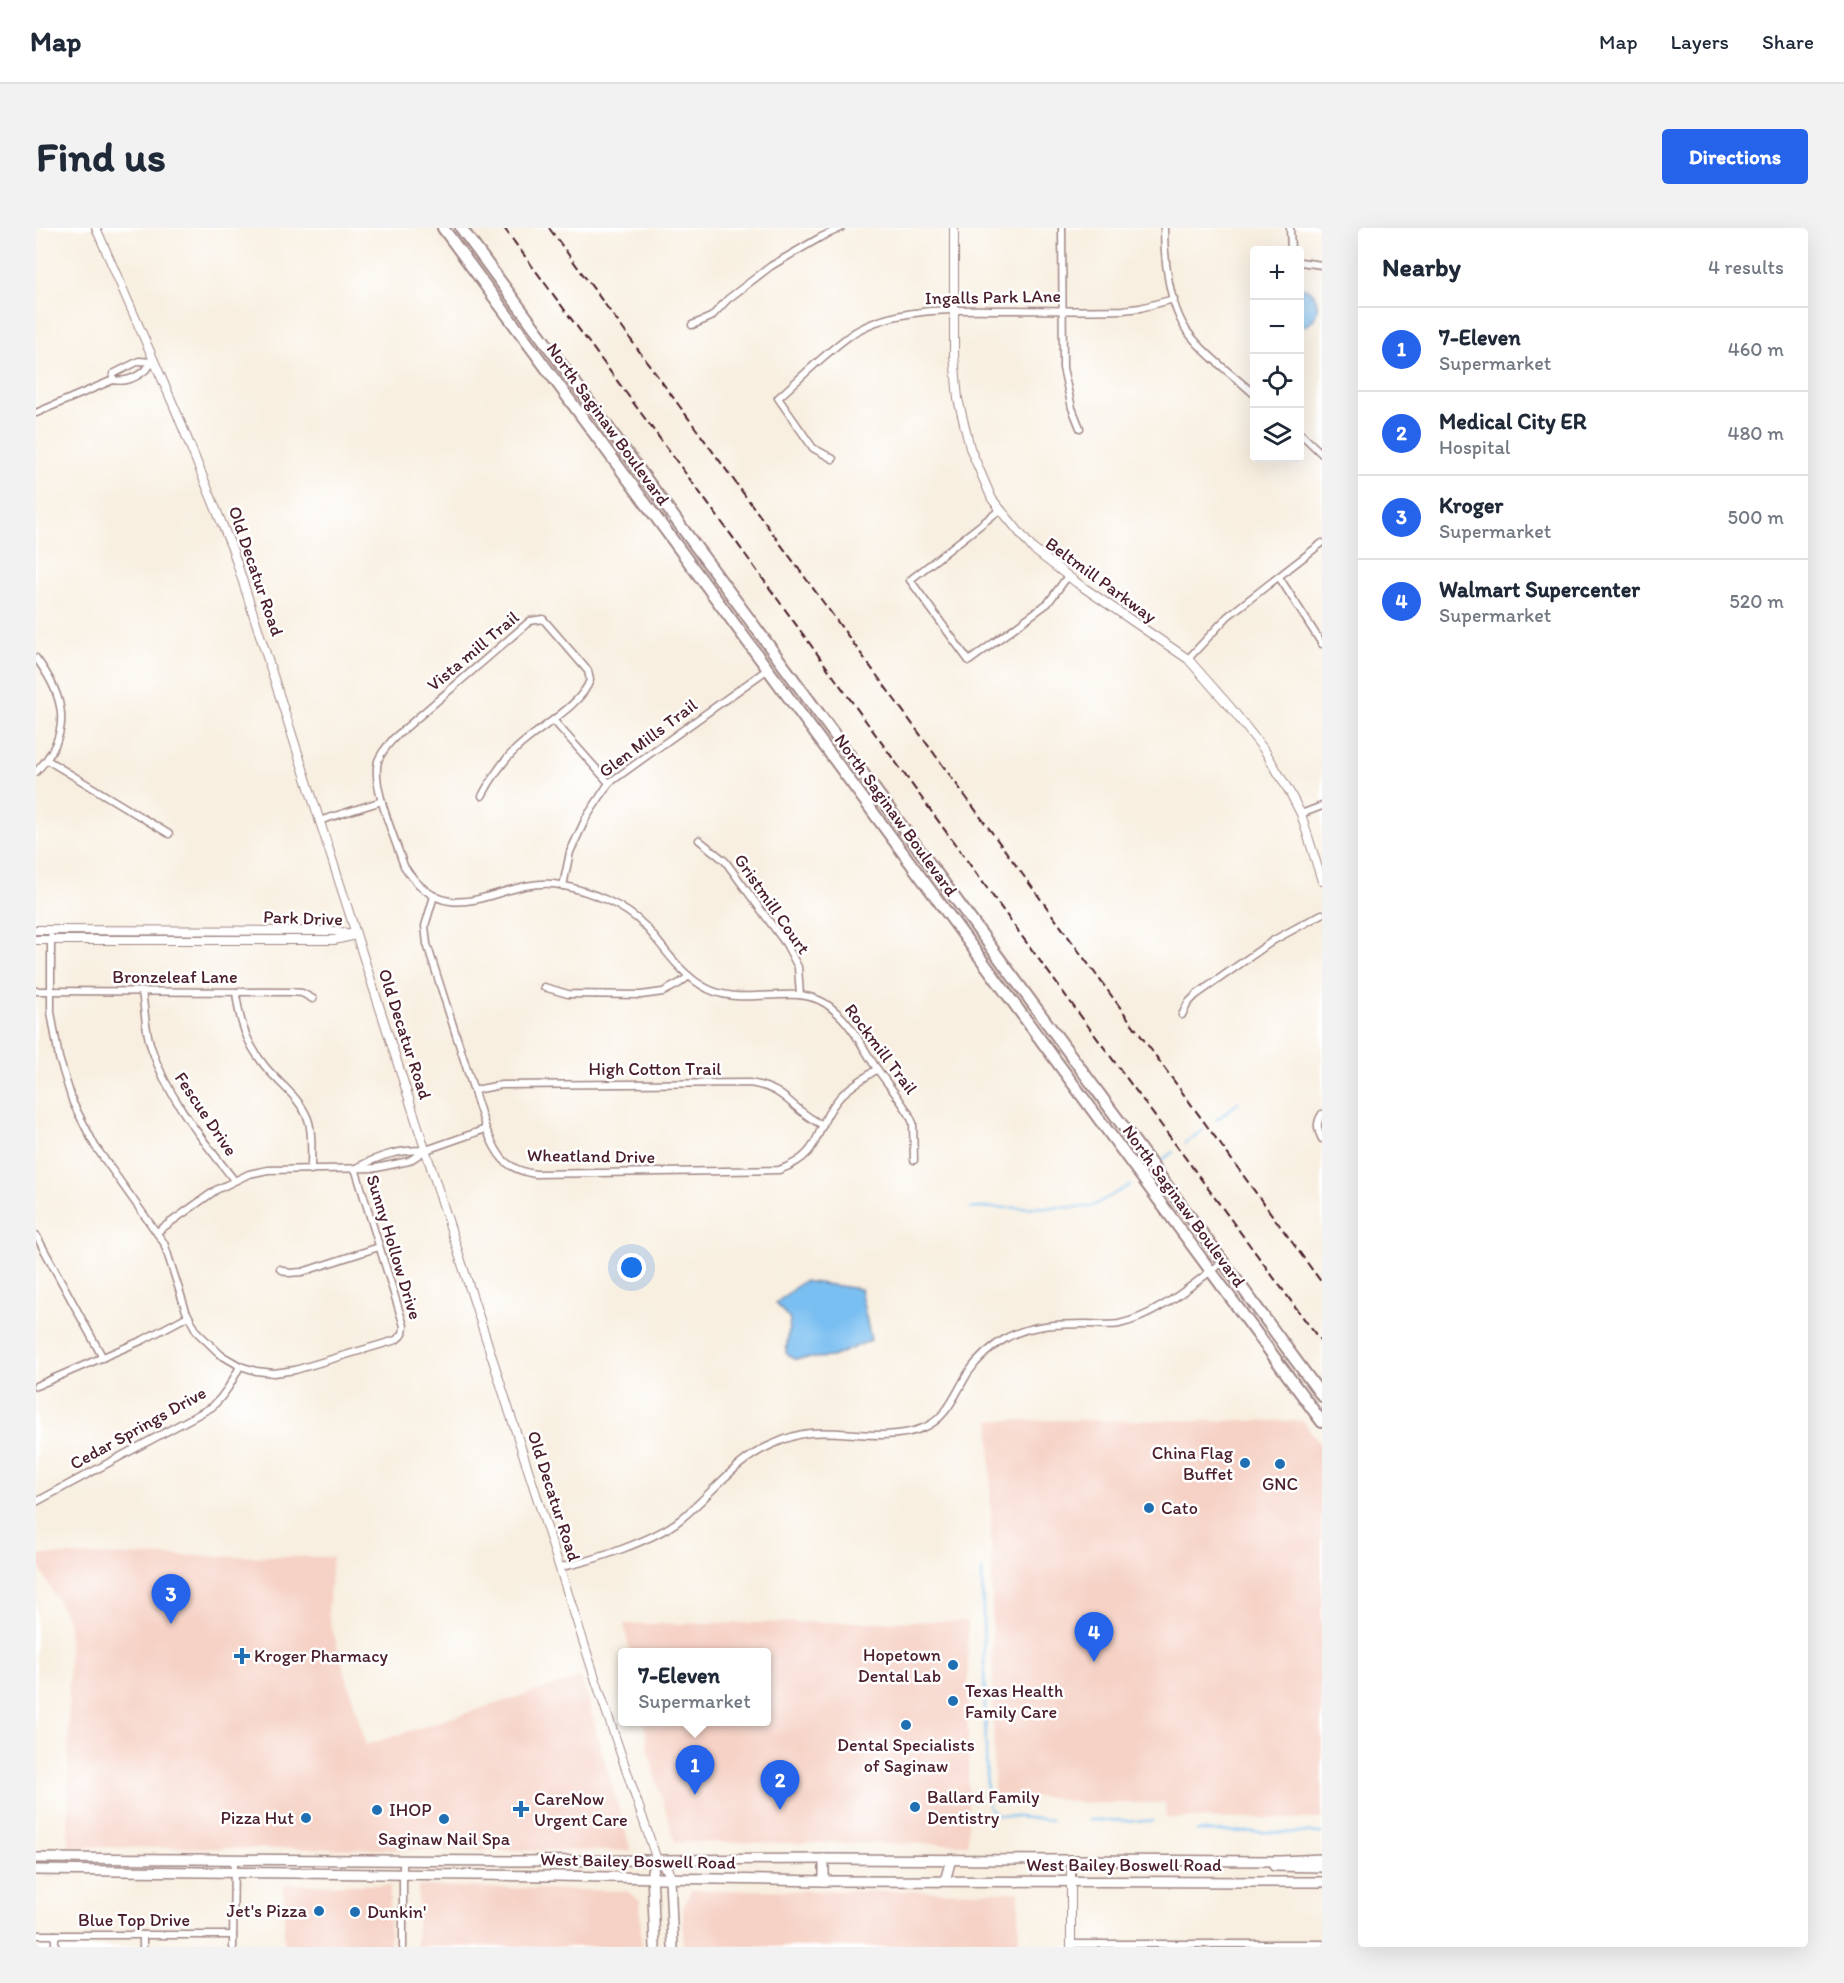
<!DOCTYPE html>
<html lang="en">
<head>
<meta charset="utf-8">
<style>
	:root { --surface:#fff; --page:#f2f2f3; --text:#1f2937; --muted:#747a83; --line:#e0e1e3; --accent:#2563eb }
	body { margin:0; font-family:Itim,sans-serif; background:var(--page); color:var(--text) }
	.controls { position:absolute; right:18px; top:18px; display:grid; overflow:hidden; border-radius:6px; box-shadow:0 6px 24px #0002 }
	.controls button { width:54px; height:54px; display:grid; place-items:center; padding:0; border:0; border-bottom:2px solid var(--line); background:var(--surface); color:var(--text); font:30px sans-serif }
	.you { position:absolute; left:596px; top:1040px; width:21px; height:21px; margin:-15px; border:4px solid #fff; border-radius:50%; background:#1a73e8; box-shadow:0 0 0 9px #1a73e833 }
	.badge { display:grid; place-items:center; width:39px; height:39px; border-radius:50%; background:var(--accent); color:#fff; font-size:20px; font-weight:700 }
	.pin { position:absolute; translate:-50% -50px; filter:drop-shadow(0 2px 3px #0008) }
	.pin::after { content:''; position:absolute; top:32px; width:21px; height:18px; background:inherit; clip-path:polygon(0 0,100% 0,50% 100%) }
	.popup { position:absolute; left:582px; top:1420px; width:153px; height:78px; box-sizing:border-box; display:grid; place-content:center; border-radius:6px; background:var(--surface); filter:drop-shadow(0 2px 4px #0005); font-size:20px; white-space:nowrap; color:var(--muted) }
	.popup b { font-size:22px; color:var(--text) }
	.popup::after { content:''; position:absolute; left:50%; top:100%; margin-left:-12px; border:12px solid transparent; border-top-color:var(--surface) }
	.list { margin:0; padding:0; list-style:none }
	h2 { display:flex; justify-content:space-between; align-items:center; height:78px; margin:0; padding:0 24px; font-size:26px }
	h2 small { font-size:20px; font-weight:400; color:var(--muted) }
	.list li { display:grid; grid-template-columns:39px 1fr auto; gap:18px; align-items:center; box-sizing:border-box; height:84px; padding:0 24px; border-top:2px solid var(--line) }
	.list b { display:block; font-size:22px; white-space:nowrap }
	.list p { margin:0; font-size:20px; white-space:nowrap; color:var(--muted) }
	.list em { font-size:20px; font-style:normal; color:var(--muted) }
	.icon { flex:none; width:33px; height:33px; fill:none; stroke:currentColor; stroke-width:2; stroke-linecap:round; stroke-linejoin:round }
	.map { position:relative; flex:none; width:1286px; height:1719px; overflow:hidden; border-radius:6px }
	header { display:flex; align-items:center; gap:36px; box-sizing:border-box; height:84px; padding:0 30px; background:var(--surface); border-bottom:2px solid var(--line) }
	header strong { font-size:28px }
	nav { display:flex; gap:33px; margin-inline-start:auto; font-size:21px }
	.intro { display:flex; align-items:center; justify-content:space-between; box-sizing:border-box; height:144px; padding:0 36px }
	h1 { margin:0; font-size:42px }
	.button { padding:15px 27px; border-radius:6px; background:var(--accent); color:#fff; font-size:21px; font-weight:700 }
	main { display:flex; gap:36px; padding:0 36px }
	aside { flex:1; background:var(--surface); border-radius:6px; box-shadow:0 6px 24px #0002 }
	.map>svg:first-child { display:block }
	.built { fill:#f6d1c5 }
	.water { fill:#7abff1; stroke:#626f8e; stroke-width:1.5 }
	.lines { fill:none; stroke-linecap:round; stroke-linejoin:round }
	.stream { stroke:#7abff1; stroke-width:2 }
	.minor-casing { stroke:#a18786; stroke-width:9 }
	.tertiary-casing { stroke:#a18786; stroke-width:10 }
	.secondary-casing { stroke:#a18786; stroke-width:12 }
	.primary-casing { stroke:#a18786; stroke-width:14 }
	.minor { stroke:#fff; stroke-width:6 }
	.tertiary { stroke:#fff; stroke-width:8 }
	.secondary { stroke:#fff; stroke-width:9 }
	.primary { stroke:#fff; stroke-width:10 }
	.rail { stroke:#4a1f2b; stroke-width:2; stroke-dasharray:9 4.5; stroke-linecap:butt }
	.poi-dot { fill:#1f6fb2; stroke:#fff; stroke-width:2 }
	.labels { text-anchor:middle; stroke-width:5; stroke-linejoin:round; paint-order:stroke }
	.street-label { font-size:18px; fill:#4a1f2b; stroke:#fff }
	.poi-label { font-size:18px; fill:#4a1f2b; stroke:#fff; text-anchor:start }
</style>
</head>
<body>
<header>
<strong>Map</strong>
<nav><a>Map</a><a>Layers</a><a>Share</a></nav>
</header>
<div class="intro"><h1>Find us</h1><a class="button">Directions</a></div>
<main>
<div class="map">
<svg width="1286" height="1719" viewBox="0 0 1286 1719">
	<rect width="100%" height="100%" fill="#fff"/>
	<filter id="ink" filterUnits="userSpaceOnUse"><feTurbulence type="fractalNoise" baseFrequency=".0167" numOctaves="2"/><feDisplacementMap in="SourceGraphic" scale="12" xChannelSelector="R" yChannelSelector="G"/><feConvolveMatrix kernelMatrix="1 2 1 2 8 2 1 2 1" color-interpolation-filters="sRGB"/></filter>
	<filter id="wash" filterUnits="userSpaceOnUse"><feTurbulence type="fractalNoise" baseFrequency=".008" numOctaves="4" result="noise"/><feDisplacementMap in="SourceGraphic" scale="24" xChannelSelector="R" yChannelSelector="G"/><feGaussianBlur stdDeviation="1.35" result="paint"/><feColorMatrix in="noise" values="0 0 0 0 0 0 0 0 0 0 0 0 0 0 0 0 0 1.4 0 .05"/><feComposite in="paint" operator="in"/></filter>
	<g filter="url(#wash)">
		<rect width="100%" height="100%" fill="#f8efe0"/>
		<g class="built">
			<polygon points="954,1192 1267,1193 1286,1219 1286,1591 1130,1590 1129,1575 1042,1575 1016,1569 958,1567"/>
			<polygon points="0,1327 296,1329 292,1386 330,1517 545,1449 595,1623 32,1619 33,1395 0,1333"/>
			<polygon points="932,1393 932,1616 639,1614 617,1541 607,1494 731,1494 731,1424 594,1424 588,1396"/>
			<polygon points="248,1656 354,1657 353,1719 248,1719"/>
			<polygon points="382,1658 590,1663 604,1672 605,1719 380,1719"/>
			<polygon points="655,1662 983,1664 983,1719 647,1719 647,1680"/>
		</g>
		<g class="water">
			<path d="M1264,58C1267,60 1274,62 1277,65C1286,80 1280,96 1264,99Z"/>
			<polygon points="767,1053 824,1061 835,1112 796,1129 758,1131 750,1125 754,1092 740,1075"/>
		</g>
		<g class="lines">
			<g class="stream">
				<polyline points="1180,892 1203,874"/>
				<polyline points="1149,915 1167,902"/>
				<polyline points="1126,932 1137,924"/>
				<polyline points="935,980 1055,979 1094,957"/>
				<polyline points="946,1342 951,1569 953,1580 961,1587 1016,1592"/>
				<polyline points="1053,1592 1116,1593"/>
				<polyline points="1161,1603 1286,1605"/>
			</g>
		</g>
	</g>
	<g filter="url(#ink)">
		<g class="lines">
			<g class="minor-casing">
				<g id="minor">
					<polyline points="1026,0 1027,140 1036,180 1044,200"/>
					<path d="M1128,0C1128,31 1133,77 1151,103C1169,127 1196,146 1218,166"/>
					<polyline points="1254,0 1255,22"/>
					<polyline points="1264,34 1286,37"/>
					<polyline points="656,97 675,89 692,71 735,38 785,9 805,0"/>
					<polyline points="77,152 77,146 103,133 117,134"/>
					<path d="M0,185L77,152C93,155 107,146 117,134"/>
					<polyline points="1264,205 1286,226"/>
					<path d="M797,231L777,220L742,170C767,148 792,122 819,104C861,78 925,82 972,82C1010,82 1048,83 1087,82L1104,80L1138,71"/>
					<polyline points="965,281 874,352 933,433 1012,375 1032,348"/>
					<polyline points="1243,349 1286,416"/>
					<path d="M0,430C30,470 37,505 0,544"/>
					<polyline points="1152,431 1192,388 1286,315"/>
					<polyline points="518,493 573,555"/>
					<polyline points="11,532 133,606"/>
					<path d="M446,568C455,551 465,535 479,522C498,502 545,479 554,452L552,443L507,391L494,393L358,510C352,517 345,524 342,533C335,558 360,613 368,638C416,712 465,646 524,657C553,663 588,676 609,698C627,718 642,743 665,757C693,776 730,765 762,767C776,768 790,774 799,783C816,797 827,820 839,838C850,854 863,869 873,886L877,895L878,932"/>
					<polyline points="1265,586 1286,578"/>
					<polyline points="283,593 346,573"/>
					<polyline points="663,612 689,633 750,716 762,739 764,767"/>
					<polyline points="527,658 534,624 550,590 573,555 732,441"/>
					<path d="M398,668L389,698L391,716L450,901C462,928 468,941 499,946L743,942C790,925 776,900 804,869C814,858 829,850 841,841"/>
					<polyline points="15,709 15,784 23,830 37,875 59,918 128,1015 150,1083 161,1104 185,1127 204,1138 220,1143 238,1145 259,1142 360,1112 367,1106 368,1098 319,940"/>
					<polyline points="508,759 532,766 605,767 627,764 644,755 653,748"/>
					<polyline points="0,763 255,764 266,765 277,771"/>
					<path d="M106,764C109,782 109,802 115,819C131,869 166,911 198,952"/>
					<path d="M200,764C203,792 210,814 228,837C242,855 263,868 272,891C277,905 275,926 275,942"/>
					<polyline points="1146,787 1152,775 1160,767 1238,712 1286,686"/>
					<path d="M439,862L465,857L713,855C752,860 755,883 787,897"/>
					<path d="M1286,886C1280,895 1281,901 1286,911"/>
					<path d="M322,939C345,927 363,922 389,922"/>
					<polyline points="121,1004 180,962 213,946 232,942 340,940 373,933 390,922 450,901"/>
					<polyline points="0,1007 67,1130"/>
					<polyline points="244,1041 253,1045 266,1044 343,1019"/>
					<polyline points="0,1158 107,1112 152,1088"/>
					<path d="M0,1274L176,1179C189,1167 196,1154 204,1138"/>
					<path d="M524,1339C555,1334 621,1311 645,1291C676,1266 698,1233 735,1217C748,1211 760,1206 774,1205C811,1202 851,1214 887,1200C911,1191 919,1166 932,1145C942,1130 956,1118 972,1109C997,1096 1024,1096 1051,1096C1061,1096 1073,1098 1083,1096C1123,1087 1155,1057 1187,1034"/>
					<polyline points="367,1632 367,1719"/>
					<polyline points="0,1707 197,1707"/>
					<polyline points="107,1707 107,1719"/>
					<polyline points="1035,1716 1286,1716"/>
					<polyline points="19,1719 19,1707"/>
					<polyline points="197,1719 198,1632"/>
				</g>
			</g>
			<g class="tertiary-casing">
				<g id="tertiary">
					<polyline points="60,0 140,183 197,323 560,1453 621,1632"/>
					<polyline points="918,0 918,127 922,171 934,220 956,271 997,321 1041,355 1152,431 1195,480 1229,523 1253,563 1265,586 1286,653"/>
					<polyline points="0,702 300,703 320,707"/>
					<polyline points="0,712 298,712 316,708"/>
					<polyline points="1035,1632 1035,1719"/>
				</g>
			</g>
			<g class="secondary-casing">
				<g id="secondary">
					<polyline points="0,1630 479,1633 788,1631 1245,1633 1286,1631"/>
					<polyline points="621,1632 632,1642 634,1650 637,1719"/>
					<polyline points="1238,1638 1286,1639"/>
					<polyline points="0,1642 518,1648 788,1653 1286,1654"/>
					<polyline points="788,1653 788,1631"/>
					<polyline points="909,1653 915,1631"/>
					<polyline points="619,1719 616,1643 621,1632"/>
				</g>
			</g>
			<g class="primary-casing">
				<g id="primary">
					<polyline points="407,0 1286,1194"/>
					<polyline points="425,0 1286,1168"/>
				</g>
			</g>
			<use href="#minor" class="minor"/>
			<use href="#tertiary" class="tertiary"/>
			<use href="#secondary" class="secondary"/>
			<use href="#primary" class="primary"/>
			<g class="rail">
				<polyline points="468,0 690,300 982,703 1286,1115"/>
				<polyline points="513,0 1286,1055"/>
			</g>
		</g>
	</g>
	<g class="poi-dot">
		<circle cx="1209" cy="1235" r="6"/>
		<circle cx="1244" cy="1236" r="6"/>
		<circle cx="1113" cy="1280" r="6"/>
		<path d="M203 1419h6v6h6v6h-6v6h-6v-6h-6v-6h6z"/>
		<circle cx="917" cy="1437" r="6"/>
		<circle cx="917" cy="1473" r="6"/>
		<circle cx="870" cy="1497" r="6"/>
		<circle cx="879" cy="1579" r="6"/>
		<path d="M482 1572h6v6h6v6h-6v6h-6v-6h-6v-6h6z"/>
		<circle cx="341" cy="1582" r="6"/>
		<circle cx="270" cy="1590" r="6"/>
		<circle cx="408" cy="1591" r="6"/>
		<circle cx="283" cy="1683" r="6"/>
		<circle cx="319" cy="1684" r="6"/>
	</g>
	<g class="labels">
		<g class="street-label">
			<text transform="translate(957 69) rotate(-1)" y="6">Ingalls Park LAne</text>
			<text transform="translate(572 196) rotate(54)" y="6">North Saginaw Boulevard</text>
			<text transform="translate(220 343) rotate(71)" y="6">Old Decatur Road</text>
			<text transform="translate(1065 352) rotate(36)" y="6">Beltmill Parkway</text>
			<text transform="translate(437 423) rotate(-40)" y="6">Vista mill Trail</text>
			<text transform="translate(612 510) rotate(-37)" y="6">Glen Mills Trail</text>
			<text transform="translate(860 587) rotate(54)" y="6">North Saginaw Boulevard</text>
			<text transform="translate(736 676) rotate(55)" y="6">Gristmill Court</text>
			<text transform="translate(267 690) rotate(2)" y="6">Park Drive</text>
			<text x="139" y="755">Bronzeleaf Lane</text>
			<text transform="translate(369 806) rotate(72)" y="6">Old Decatur Road</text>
			<text transform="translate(845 821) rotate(53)" y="6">Rockmill Trail</text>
			<text x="619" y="847">High Cotton Trail</text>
			<text transform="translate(170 886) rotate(56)" y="6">Fescue Drive</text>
			<text transform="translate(555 928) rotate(1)" y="6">Wheatland Drive</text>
			<text transform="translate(1148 978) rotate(54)" y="6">North Saginaw Boulevard</text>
			<text transform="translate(358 1019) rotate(73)" y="6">Sunny Hollow Drive</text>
			<text transform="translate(102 1200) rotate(-29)" y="6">Cedar Springs Drive</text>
			<text transform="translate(518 1268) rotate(72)" y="6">Old Decatur Road</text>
			<text transform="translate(602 1633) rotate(1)" y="6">West Bailey Boswell Road</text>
			<text x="1088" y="1643">West Bailey Boswell Road</text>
			<text x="98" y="1698">Blue Top Drive</text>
		</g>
		<g class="poi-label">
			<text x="1197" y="1231" text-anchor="end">China Flag<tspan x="1197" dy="21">Buffet</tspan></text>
			<text x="1244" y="1262" text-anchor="middle">GNC</text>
			<text x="1125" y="1286">Cato</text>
			<text x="905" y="1433" text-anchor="end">Hopetown<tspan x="905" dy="21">Dental Lab</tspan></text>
			<text x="218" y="1434">Kroger Pharmacy</text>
			<text x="929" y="1469">Texas Health<tspan x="929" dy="21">Family Care</tspan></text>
			<text x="870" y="1523" text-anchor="middle">Dental Specialists<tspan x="870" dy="21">of Saginaw</tspan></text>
			<text x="891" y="1575">Ballard Family<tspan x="891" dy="21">Dentistry</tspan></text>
			<text x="498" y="1577">CareNow<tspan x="498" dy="21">Urgent Care</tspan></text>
			<text x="353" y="1588">IHOP</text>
			<text x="258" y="1596" text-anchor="end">Pizza Hut</text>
			<text x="408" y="1617" text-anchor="middle">Saginaw Nail Spa</text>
			<text x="271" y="1689" text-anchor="end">Jet's Pizza</text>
			<text x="331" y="1690">Dunkin'</text>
		</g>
	</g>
</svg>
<div class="controls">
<button>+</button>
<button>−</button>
<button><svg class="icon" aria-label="locate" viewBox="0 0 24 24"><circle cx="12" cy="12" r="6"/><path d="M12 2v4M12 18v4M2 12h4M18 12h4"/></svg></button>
<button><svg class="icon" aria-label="layers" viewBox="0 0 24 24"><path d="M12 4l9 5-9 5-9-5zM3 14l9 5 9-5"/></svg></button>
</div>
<div class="you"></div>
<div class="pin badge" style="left:659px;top:1567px">1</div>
<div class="popup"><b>7-Eleven</b>Supermarket</div>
<div class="pin badge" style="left:744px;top:1582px">2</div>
<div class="pin badge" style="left:135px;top:1396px">3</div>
<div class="pin badge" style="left:1058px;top:1434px">4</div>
</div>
<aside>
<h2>Nearby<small>4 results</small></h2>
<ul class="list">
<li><span class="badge">1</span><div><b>7-Eleven</b><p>Supermarket</p></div><em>460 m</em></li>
<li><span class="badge">2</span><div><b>Medical City ER</b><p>Hospital</p></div><em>480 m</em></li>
<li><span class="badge">3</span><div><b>Kroger</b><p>Supermarket</p></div><em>500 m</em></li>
<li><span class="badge">4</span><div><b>Walmart Supercenter</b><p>Supermarket</p></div><em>520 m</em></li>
</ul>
</aside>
</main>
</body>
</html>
